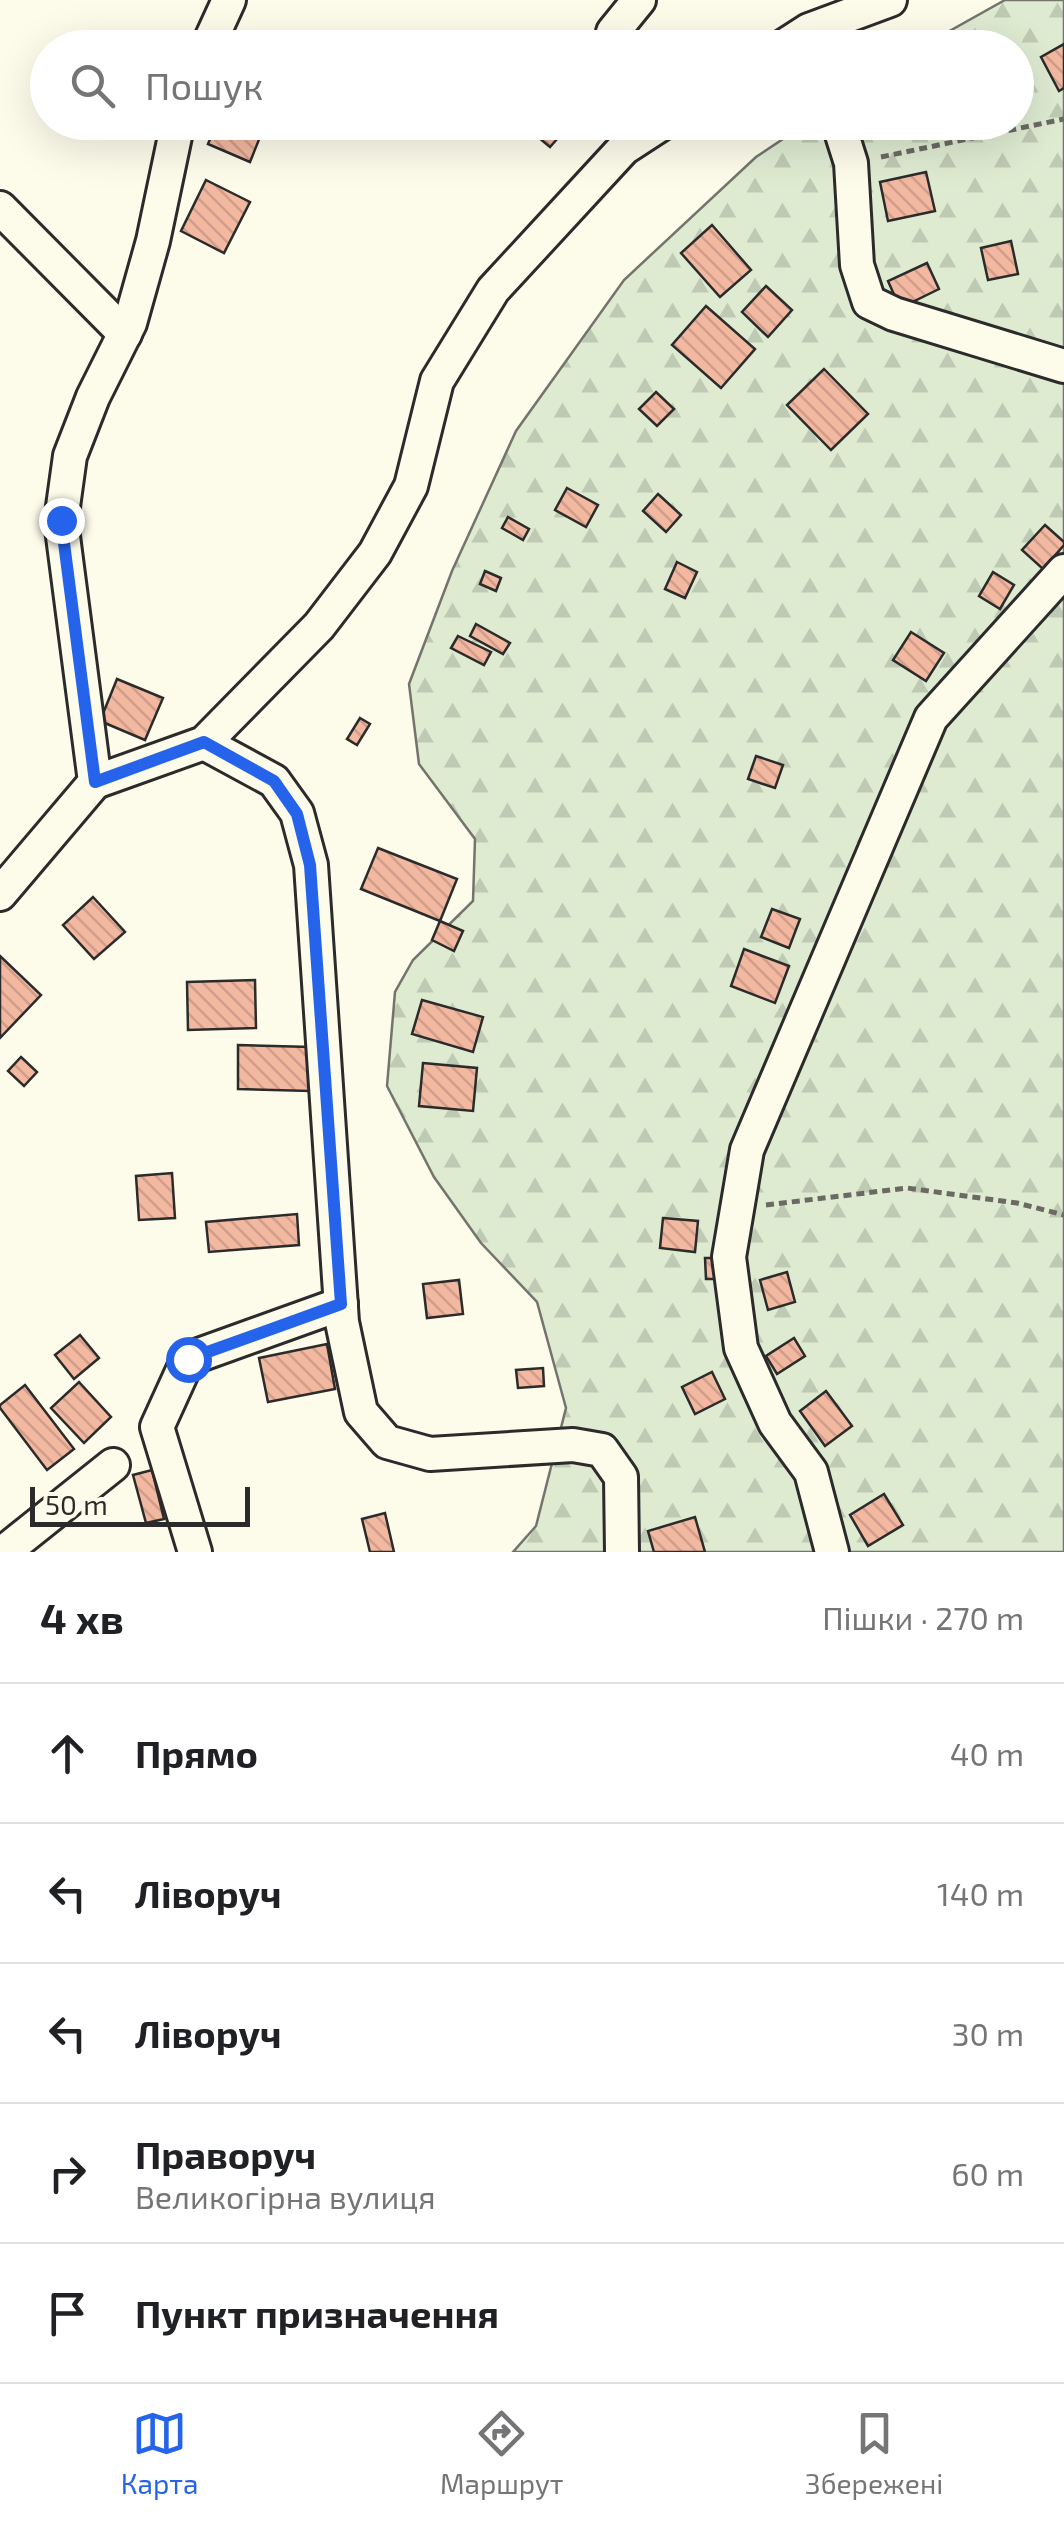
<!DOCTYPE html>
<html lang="uk">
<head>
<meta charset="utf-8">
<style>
	:root { --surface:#fff; --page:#f2f2f2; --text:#202124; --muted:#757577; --line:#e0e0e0; --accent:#2563eb }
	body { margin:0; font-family:"Exo 2",sans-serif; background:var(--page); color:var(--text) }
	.scale { position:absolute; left:30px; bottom:25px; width:220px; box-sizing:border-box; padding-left:10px; border:5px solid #2b2b2b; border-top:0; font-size:28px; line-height:35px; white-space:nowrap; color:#2b2b2b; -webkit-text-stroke:8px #fdfbea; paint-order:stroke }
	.stop { position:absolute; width:30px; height:30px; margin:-22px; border:8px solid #2563eb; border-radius:50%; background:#fff }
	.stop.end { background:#2563eb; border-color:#fff; box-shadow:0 2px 10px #0008 }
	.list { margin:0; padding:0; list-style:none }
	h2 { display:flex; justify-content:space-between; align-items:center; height:130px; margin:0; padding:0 40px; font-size:42px }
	h2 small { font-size:32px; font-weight:400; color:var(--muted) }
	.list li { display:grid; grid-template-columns:65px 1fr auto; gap:30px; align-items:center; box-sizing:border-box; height:140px; padding:0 40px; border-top:2px solid var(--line) }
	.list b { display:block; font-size:38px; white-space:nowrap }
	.list p { margin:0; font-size:32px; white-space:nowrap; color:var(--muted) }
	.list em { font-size:32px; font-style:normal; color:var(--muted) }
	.icon { flex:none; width:55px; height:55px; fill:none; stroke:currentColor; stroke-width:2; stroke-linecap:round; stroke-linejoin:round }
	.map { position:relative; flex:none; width:1064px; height:1552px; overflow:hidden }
	.search { position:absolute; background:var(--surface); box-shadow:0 10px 40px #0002; left:30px; right:30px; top:30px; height:110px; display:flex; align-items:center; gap:25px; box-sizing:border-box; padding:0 35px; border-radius:55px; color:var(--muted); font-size:38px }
	.sheet { height:830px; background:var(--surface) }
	nav { display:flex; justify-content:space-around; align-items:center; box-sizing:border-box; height:140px; border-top:2px solid var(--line); background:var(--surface); font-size:28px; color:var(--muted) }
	nav a { display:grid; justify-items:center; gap:5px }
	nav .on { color:var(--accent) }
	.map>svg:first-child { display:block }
	.forest { fill:url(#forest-firs); stroke:#74746e; stroke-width:2.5 }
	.building { fill:url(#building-back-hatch); stroke:#2b2b2b; stroke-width:2.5 }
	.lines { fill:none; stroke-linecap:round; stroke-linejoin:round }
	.minor-casing { stroke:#2b2b2b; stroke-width:38 }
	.path { stroke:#6a6964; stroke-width:5; stroke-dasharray:8 5; stroke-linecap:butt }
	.minor { stroke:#fdfbea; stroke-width:32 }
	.route { stroke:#2563eb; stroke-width:12 }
</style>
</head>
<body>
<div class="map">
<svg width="1064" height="1552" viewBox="0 0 1064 1552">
	<defs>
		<pattern id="forest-firs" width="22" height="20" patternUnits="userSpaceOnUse" patternTransform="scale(2.5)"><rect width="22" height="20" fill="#deebd1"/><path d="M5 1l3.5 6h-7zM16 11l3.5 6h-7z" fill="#bfcab4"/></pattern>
		<pattern id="building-back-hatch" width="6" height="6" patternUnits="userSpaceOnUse" patternTransform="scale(2.5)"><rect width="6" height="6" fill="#f2b8a0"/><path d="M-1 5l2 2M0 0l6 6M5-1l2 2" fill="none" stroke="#d09e8a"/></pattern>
	</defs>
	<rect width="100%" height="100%" fill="#fdfbea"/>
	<polygon class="forest" points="1005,0 1064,0 1064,1552 513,1552 536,1526 566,1408 537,1302 481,1243 434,1177 387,1086 395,992 413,960 473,901 475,839 419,764 409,684 452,571 516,431 624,280 756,157 807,123 1016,122 1016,48 921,47"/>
	<g class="building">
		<polygon points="1064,44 1064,88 1059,91 1041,57"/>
		<polygon points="217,122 266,122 250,162 208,144"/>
		<polygon points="545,128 558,138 550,147 538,137"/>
		<polygon points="926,172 935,211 888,221 880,182"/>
		<polygon points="206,180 250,202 224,253 181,231"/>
		<polygon points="712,225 751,270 720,297 681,253"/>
		<polygon points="1011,241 1018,274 988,280 981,248"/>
		<polygon points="927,263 939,289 900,308 888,281"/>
		<polygon points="766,286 792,310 768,337 742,312"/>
		<polygon points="706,306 755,349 721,388 672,345"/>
		<polygon points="824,369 868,414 831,450 787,405"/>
		<polygon points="656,392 674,409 657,426 639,409"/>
		<polygon points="567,488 598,505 586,527 555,510"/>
		<polygon points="658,494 681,515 666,532 643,511"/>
		<polygon points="508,517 529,529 523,540 502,528"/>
		<polygon points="1045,525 1064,542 1064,545 1043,569 1022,550"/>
		<polygon points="677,562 697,572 685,598 665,589"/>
		<polygon points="485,571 501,578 496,591 480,584"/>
		<polygon points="993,572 1014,585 1000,609 979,596"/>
		<polygon points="476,624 510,643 503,654 470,636"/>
		<polygon points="911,632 944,653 926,681 893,660"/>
		<polygon points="458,636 491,652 484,665 451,648"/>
		<polygon points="117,679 163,698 145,740 100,721"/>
		<polygon points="360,718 370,724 357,745 347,739"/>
		<polygon points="756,756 783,765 775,788 748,779"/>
		<polygon points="378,848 457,879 440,921 361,889"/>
		<polygon points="93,897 125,932 94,959 63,925"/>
		<polygon points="772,909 800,919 789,948 761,937"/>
		<polygon points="440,921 463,931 454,951 432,940"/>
		<polygon points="744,949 789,966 775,1003 731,986"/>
		<polygon points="0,956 41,995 0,1038"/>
		<polygon points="255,980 256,1028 188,1030 187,982"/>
		<polygon points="422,1000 483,1017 473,1052 412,1034"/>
		<polygon points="238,1045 311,1047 310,1091 238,1089"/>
		<polygon points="21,1057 37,1072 24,1086 8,1071"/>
		<polygon points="423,1063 477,1068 473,1111 419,1106"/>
		<polygon points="172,1173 175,1218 139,1220 136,1176"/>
		<polygon points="297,1214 299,1245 209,1252 206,1222"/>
		<polygon points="663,1218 698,1221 695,1252 660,1248"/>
		<polygon points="705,1258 724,1258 725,1279 706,1279"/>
		<polygon points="787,1272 795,1302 768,1310 760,1280"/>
		<polygon points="459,1280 463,1314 427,1318 423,1284"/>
		<polygon points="80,1335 99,1358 74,1379 55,1355"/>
		<polygon points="794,1338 805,1356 777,1374 766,1356"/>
		<polygon points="327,1344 335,1389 268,1402 259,1358"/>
		<polygon points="543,1368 544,1386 518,1388 516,1370"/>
		<polygon points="712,1372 725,1399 695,1414 682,1387"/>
		<polygon points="79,1382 111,1417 84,1443 51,1408"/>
		<polygon points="25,1385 74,1449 47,1470 0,1408 0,1405"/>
		<polygon points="826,1391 852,1426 825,1446 800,1411"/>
		<polygon points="152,1470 164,1519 146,1523 133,1475"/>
		<polygon points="884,1494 903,1525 868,1546 850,1515"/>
		<polygon points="385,1513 394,1552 370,1552 362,1519"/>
		<polygon points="695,1517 705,1552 654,1552 648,1531"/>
	</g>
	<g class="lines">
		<g class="minor-casing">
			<g id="minor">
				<polyline points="207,48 229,0"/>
				<polyline points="610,48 613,32 639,0"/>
				<polyline points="781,48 809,30 890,0"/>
				<polyline points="838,122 851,163 857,265 869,302 894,314 1064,366"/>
				<polyline points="0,208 125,334"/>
				<polyline points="204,743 274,781 297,813 311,865 342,1322 361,1412 387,1442 430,1454 573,1445 602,1450 621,1477 622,1552"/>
				<polyline points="95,782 204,743 319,626 375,553 411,486 437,381 493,290 624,148 664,122"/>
				<polyline points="0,894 95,782 61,521 70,456 93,397 130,323 153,241 178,122"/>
				<polyline points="4,1552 113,1465"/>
				<polyline points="195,1552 157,1427 188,1359 341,1304"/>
				<polyline points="832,1552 811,1472 775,1423 741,1348 729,1257 747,1150 931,718 1064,571"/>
			</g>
		</g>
		<g class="path">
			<polyline points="881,157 1064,119"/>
			<polyline points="766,1205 907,1188 1017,1203 1064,1215"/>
		</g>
		<use href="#minor" class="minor"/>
	</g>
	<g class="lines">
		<polyline class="route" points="61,520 95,782 204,742 274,781 297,814 310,865 341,1304 188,1359"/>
	</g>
</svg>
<div class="scale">50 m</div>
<div class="stop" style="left:188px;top:1359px"></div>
<div class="stop end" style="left:61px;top:520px"></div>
<div class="search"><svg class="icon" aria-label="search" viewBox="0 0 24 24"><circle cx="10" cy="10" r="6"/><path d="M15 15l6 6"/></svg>Пошук</div>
</div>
<section class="sheet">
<h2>4 хв<small>Пішки · 270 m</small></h2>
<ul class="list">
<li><svg class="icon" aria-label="ahead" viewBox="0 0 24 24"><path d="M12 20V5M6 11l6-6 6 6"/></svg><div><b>Прямо</b></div><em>40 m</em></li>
<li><svg class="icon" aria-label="left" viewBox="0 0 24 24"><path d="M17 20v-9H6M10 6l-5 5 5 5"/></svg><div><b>Ліворуч</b></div><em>140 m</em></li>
<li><svg class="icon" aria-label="left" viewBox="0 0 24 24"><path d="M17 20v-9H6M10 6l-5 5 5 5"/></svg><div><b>Ліворуч</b></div><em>30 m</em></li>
<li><svg class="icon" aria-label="right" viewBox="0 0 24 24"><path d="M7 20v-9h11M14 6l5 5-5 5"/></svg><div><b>Праворуч</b><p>Великогірна вулиця</p></div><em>60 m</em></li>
<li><svg class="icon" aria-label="arrive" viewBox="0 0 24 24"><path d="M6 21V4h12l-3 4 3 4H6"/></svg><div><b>Пункт призначення</b></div></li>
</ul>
</section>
<nav>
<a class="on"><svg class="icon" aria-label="map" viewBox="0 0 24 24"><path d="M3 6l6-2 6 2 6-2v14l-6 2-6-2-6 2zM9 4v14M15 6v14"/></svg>Карта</a>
<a><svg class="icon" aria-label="directions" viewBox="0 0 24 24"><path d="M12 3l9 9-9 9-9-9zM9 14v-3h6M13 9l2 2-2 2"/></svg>Маршрут</a>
<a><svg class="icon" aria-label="saved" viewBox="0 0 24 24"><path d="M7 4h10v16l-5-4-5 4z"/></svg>Збережені</a>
</nav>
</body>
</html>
